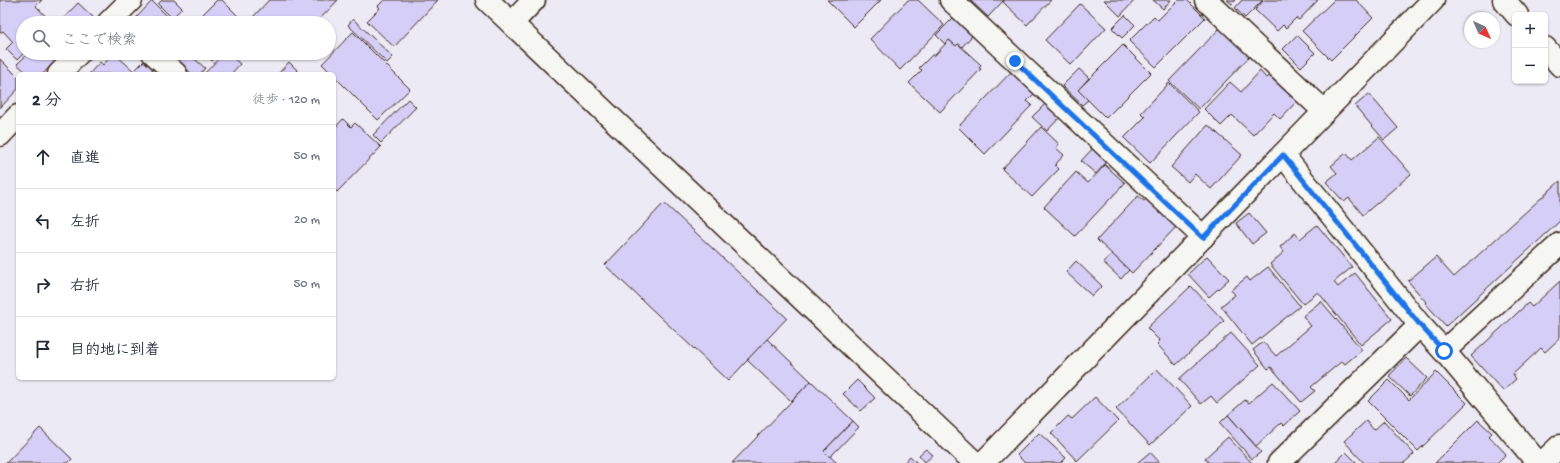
<!DOCTYPE html>
<html lang="ja">
<head>
<meta charset="utf-8">
<style>
	:root { --surface:#fff; --page:#f6f6f7; --text:#1f2937; --muted:#747a83; --line:#e0e1e3 }
	body { margin:0; font-family:"Gochi Hand","Klee One",sans-serif; background:var(--page); color:var(--text) }
	.controls { position:absolute; right:12px; top:12px; display:grid; overflow:hidden; border-radius:6px; box-shadow:0 1px 3px #0004 }
	.controls button { width:36px; height:36px; display:grid; place-items:center; padding:0; border:0; border-bottom:1px solid var(--line); background:var(--surface); color:var(--text); font:20px sans-serif }
	.compass { position:absolute; left:1464px; top:12px; width:36px; height:36px; border-radius:50%; background:var(--surface); box-shadow:0 1px 3px #0004; rotate:135deg }
	.stop { position:absolute; width:12px; height:12px; margin:-9px; border:3px solid #1a73e8; border-radius:50%; background:#fff }
	.stop.end { background:#1a73e8; border-color:#fff; box-shadow:0 1px 4px #0008 }
	.list { margin:0; padding:0; list-style:none }
	h2 { display:flex; justify-content:space-between; align-items:center; height:52px; margin:0; padding:0 16px; font-size:17px }
	h2 small { font-size:13px; font-weight:400; color:var(--muted) }
	.list li { display:grid; grid-template-columns:26px 1fr auto; gap:12px; align-items:center; box-sizing:border-box; height:64px; padding:0 16px; border-top:1px solid var(--line) }
	.list b { display:block; font-size:15px; white-space:nowrap }
	.list em { font-size:13px; font-style:normal; color:var(--muted) }
	.icon { flex:none; width:22px; height:22px; fill:none; stroke:currentColor; stroke-width:2; stroke-linecap:round; stroke-linejoin:round }
	.map { position:relative; flex:none; width:1560px; height:463px; overflow:hidden }
	.search { position:absolute; background:var(--surface); box-shadow:0 1px 3px #0004; left:16px; top:16px; width:320px; height:44px; display:flex; align-items:center; gap:10px; box-sizing:border-box; padding:0 14px; border-radius:22px; color:var(--muted); font-size:15px }
	.panel { position:absolute; background:var(--surface); box-shadow:0 1px 3px #0004; left:16px; top:72px; width:320px; height:308px; border-radius:6px }
	.map>svg:first-child { display:block }
	.building { fill:#d5cff8; stroke:#3b2a1e }
	.lines { fill:none; stroke-linecap:round; stroke-linejoin:round }
	.street-casing { stroke:#3b2a1e; stroke-width:25 }
	.street { stroke:#f6f6f2; stroke-width:22 }
	.route { stroke:#1a73e8; stroke-width:5 }
</style>
</head>
<body>
<div class="map">
<svg width="1560" height="463" viewBox="0 0 1560 463">
	<rect width="100%" height="100%" fill="#eceaf4"/>
	<filter id="ink" filterUnits="userSpaceOnUse"><feTurbulence type="fractalNoise" baseFrequency=".025" numOctaves="2"/><feDisplacementMap in="SourceGraphic" scale="8" xChannelSelector="R" yChannelSelector="G"/><feConvolveMatrix kernelMatrix="1 2 1 2 8 2 1 2 1" color-interpolation-filters="sRGB"/></filter>
	<g filter="url(#ink)">
		<g class="building">
			<polygon points="0,0 42,0 36,6 52,23 23,23 23,53 29,53 26,55 24,53 17,60 6,49 13,42 3,31 0,33"/>
			<polygon points="162,0 174,0 182,8 172,18 158,4"/>
			<polygon points="217,0 222,0 245,23 196,23 195,22"/>
			<polygon points="269,0 338,0 316,23 260,23 253,17"/>
			<polygon points="384,0 438,0 394,47 367,21 380,8 378,6"/>
			<polygon points="827,0 881,0 854,27"/>
			<polygon points="908,0 918,0 944,25 900,70 870,39"/>
			<polygon points="970,0 1004,0 988,17"/>
			<polygon points="1005,0 1051,0 1027,25 1003,2"/>
			<polygon points="1104,0 1135,0 1120,16"/>
			<polygon points="1153,0 1171,0 1163,9"/>
			<polygon points="1178,0 1187,0 1205,18 1156,67 1129,41 1154,16 1158,20"/>
			<polygon points="1227,0 1236,0 1232,4"/>
			<polygon points="1242,0 1263,0 1245,18 1235,8"/>
			<polygon points="1264,0 1318,0 1299,20 1296,18 1286,28 1283,25 1277,31 1255,10"/>
			<polygon points="1334,0 1356,0 1373,18 1331,60 1302,31"/>
			<polygon points="152,1 170,19 166,23 140,23 135,19"/>
			<polygon points="78,3 95,19 90,23 59,23"/>
			<polygon points="1080,4 1106,28 1071,65 1045,40"/>
			<polygon points="1125,15 1135,25 1122,38 1112,28"/>
			<polygon points="171,18 176,23 166,23"/>
			<polygon points="953,18 972,36 962,47 958,44 956,46 949,40 945,44 936,35"/>
			<polygon points="353,19 393,57 387,63 348,25"/>
			<polygon points="1220,28 1250,56 1199,109 1169,81"/>
			<polygon points="353,32 410,89 378,120 334,76 334,74 332,74 322,64"/>
			<polygon points="1297,35 1315,53 1301,67 1283,49"/>
			<polygon points="949,40 956,46 958,44 981,65 979,68 981,69 940,112 909,83 922,70 919,68 933,54 934,56"/>
			<polygon points="1123,45 1151,73 1106,118 1078,90"/>
			<polygon points="29,53 62,53 43,74 28,74 17,64"/>
			<polygon points="114,53 137,74 89,74 100,62 103,65"/>
			<polygon points="186,53 188,53 205,68 200,74 192,74 178,61"/>
			<polygon points="204,53 220,53 212,61"/>
			<polygon points="224,53 228,53 240,64 231,74 204,74"/>
			<polygon points="0,59 18,77 18,89 0,108"/>
			<polygon points="146,59 155,67 148,74 137,74 134,71"/>
			<polygon points="289,62 301,74 278,74"/>
			<polygon points="1079,69 1089,78 1078,90 1088,100 1082,105 1062,86"/>
			<polygon points="1013,70 1036,92 1027,101 1032,105 985,154 958,127"/>
			<polygon points="1260,71 1266,78 1271,73 1299,99 1280,119 1274,113 1253,135 1232,115 1221,126 1204,109 1230,82 1241,92"/>
			<polygon points="1169,83 1199,112 1150,163 1124,138 1145,117 1141,113"/>
			<polygon points="1369,94 1398,128 1384,140 1355,106"/>
			<polygon points="408,99 416,107 381,143 373,135"/>
			<polygon points="1048,101 1062,115 1047,131 1032,117"/>
			<polygon points="343,119 351,127 355,123 381,147 337,192 334,189 334,129"/>
			<polygon points="1208,125 1242,155 1211,189 1195,174 1188,182 1171,167"/>
			<polygon points="1041,127 1059,144 1056,148 1064,155 1055,165 1059,169 1032,197 1002,169"/>
			<polygon points="1379,137 1411,174 1363,215 1349,198 1344,202 1326,182 1337,173 1331,166 1346,153 1352,160"/>
			<polygon points="1095,146 1109,159 1096,174 1081,161"/>
			<polygon points="1105,165 1125,183 1075,236 1044,207 1076,172 1088,183"/>
			<polygon points="1560,181 1560,221 1446,326 1425,303 1426,302 1408,281 1436,257 1454,277"/>
			<polygon points="1138,196 1144,201 1148,197 1177,226 1132,273 1097,240"/>
			<polygon points="664,203 787,318 728,381 605,265"/>
			<polygon points="1249,213 1266,233 1252,244 1236,223"/>
			<polygon points="1317,225 1352,267 1334,282 1338,287 1355,273 1392,319 1361,345 1318,292 1303,304 1270,264 1284,252 1280,247 1295,233 1300,239"/>
			<polygon points="1112,254 1129,270 1121,279 1103,262"/>
			<polygon points="1207,256 1229,279 1209,297 1188,274"/>
			<polygon points="1076,261 1102,286 1092,296 1066,272"/>
			<polygon points="1268,267 1300,306 1252,345 1221,306 1235,295 1231,290 1247,277 1250,281"/>
			<polygon points="1560,281 1560,338 1545,352 1541,348 1513,374 1516,379 1503,391 1471,356 1528,303 1532,307"/>
			<polygon points="1191,286 1224,321 1176,365 1157,344 1160,341 1147,328"/>
			<polygon points="1321,301 1362,350 1345,364 1342,361 1311,387 1315,391 1301,402 1271,367 1268,369 1253,350 1263,342 1276,356 1311,326 1303,316"/>
			<polygon points="1231,333 1260,365 1217,403 1211,396 1201,404 1179,379"/>
			<polygon points="767,339 811,381 791,401 747,360"/>
			<polygon points="1406,358 1427,378 1410,396 1389,376"/>
			<polygon points="1157,369 1192,406 1150,445 1116,409"/>
			<polygon points="1436,372 1467,403 1418,451 1368,401 1389,380 1409,400"/>
			<polygon points="857,380 875,398 861,411 843,394"/>
			<polygon points="811,381 853,421 824,451 837,463 732,463"/>
			<polygon points="1273,382 1300,411 1284,426 1281,423 1256,446 1228,415 1245,400 1249,403"/>
			<polygon points="1095,397 1118,421 1077,461 1051,433 1068,416 1072,419"/>
			<polygon points="1228,415 1261,452 1252,459 1220,423"/>
			<polygon points="1478,420 1492,433 1489,436 1506,454 1497,463 1435,463"/>
			<polygon points="853,421 859,427 830,457 824,451"/>
			<polygon points="1366,421 1374,430 1384,421 1414,454 1404,463 1364,463 1344,441"/>
			<polygon points="40,428 72,459 68,463 6,463"/>
			<polygon points="1039,433 1066,458 1061,463 1025,463 1017,455"/>
			<polygon points="1228,437 1251,462 1251,463 1209,463 1205,458"/>
			<polygon points="926,449 933,455 925,462 919,455"/>
			<polygon points="1150,452 1160,463 1137,463"/>
			<polygon points="1346,452 1357,463 1335,463"/>
			<polygon points="910,456 917,463 904,463"/>
		</g>
		<g class="lines">
			<g class="street-casing">
				<g id="street">
					<polyline points="487,0 975,463"/>
					<polyline points="951,0 1203,237"/>
					<polyline points="1206,0 1324,111"/>
					<polyline points="1504,0 1517,15"/>
					<polyline points="108,23 131,0"/>
					<polyline points="512,23 534,0"/>
					<polyline points="1545,48 1560,65"/>
					<polyline points="153,53 176,74"/>
					<polyline points="59,74 79,53"/>
					<polyline points="0,135 18,116"/>
					<polyline points="1283,155 1420,325 1444,351 1538,463"/>
					<polyline points="1444,351 1560,244"/>
					<polyline points="983,463 1433,0"/>
					<polyline points="1279,463 1420,325"/>
					<polyline points="1542,463 1560,446"/>
				</g>
			</g>
			<use href="#street" class="street"/>
		</g>
	</g>
	<g class="lines" filter="url(#ink)">
		<polyline class="route" points="1015,61 1203,238 1283,155 1420,325 1444,351"/>
	</g>
</svg>
<div class="controls">
<button>+</button>
<button>−</button>
</div>
<svg class="compass" viewBox="-18 -18 36 36"><path d="M0-13l5 13h-10z" fill="#e53935"/><path d="M0 13l5-13h-10z" fill="#747a83"/></svg>
<div class="stop" style="left:1444px;top:351px"></div>
<div class="stop end" style="left:1015px;top:61px"></div>
<div class="search"><svg class="icon" aria-label="search" viewBox="0 0 24 24"><circle cx="10" cy="10" r="6"/><path d="M15 15l6 6"/></svg>ここで検索</div>
<section class="panel">
<h2>2 分<small>徒歩 · 120 m</small></h2>
<ul class="list">
<li><svg class="icon" aria-label="ahead" viewBox="0 0 24 24"><path d="M12 20V5M6 11l6-6 6 6"/></svg><div><b>直進</b></div><em>50 m</em></li>
<li><svg class="icon" aria-label="left" viewBox="0 0 24 24"><path d="M17 20v-9H6M10 6l-5 5 5 5"/></svg><div><b>左折</b></div><em>20 m</em></li>
<li><svg class="icon" aria-label="right" viewBox="0 0 24 24"><path d="M7 20v-9h11M14 6l5 5-5 5"/></svg><div><b>右折</b></div><em>50 m</em></li>
<li><svg class="icon" aria-label="arrive" viewBox="0 0 24 24"><path d="M6 21V4h12l-3 4 3 4H6"/></svg><div><b>目的地に到着</b></div></li>
</ul>
</section>
</div>
</body>
</html>
